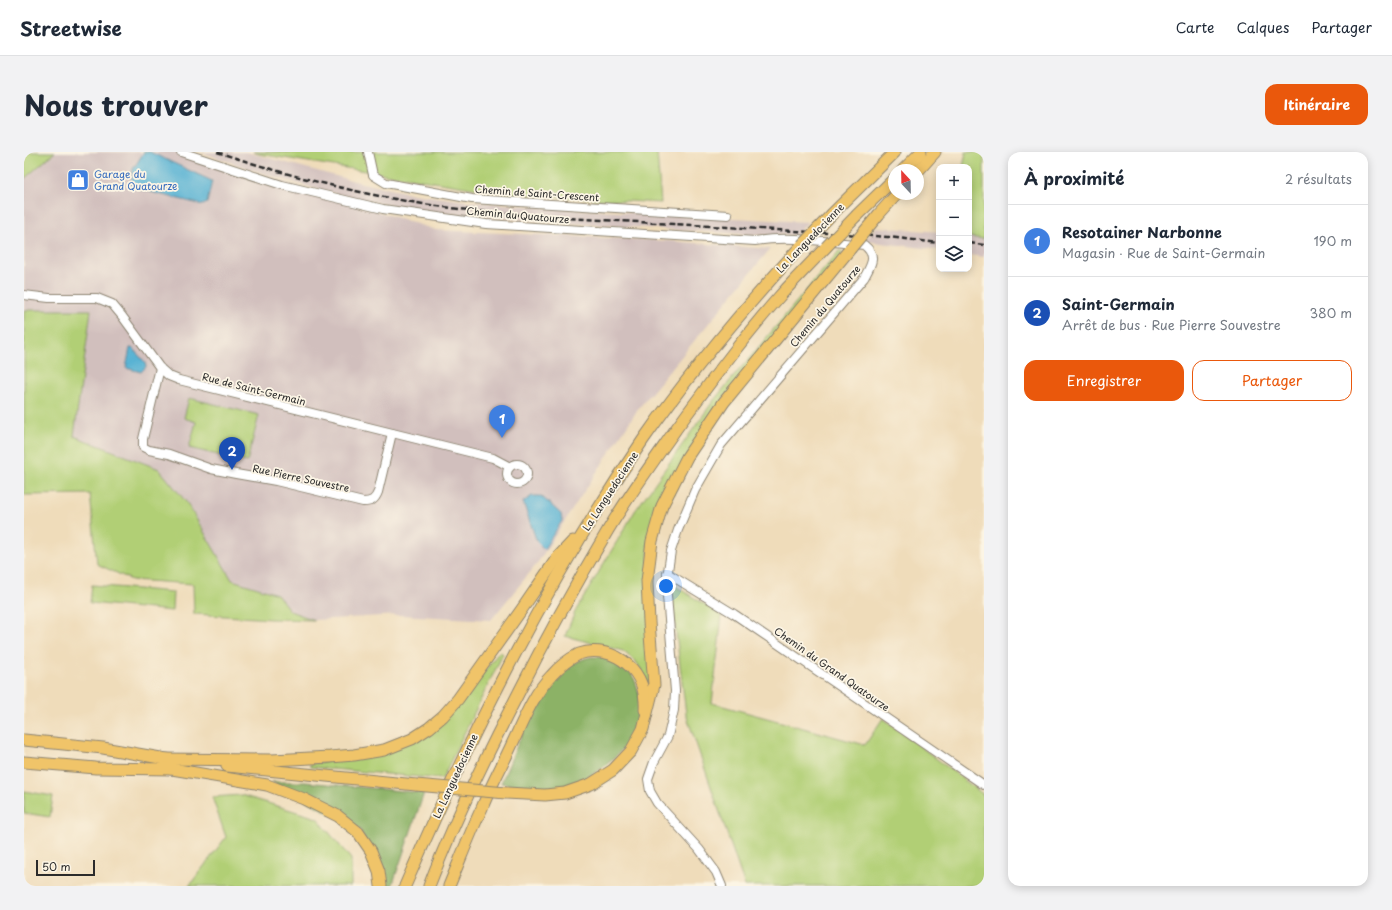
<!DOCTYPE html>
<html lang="fr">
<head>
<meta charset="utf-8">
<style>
	:root { --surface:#fff; --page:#f2f2f3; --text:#1f2937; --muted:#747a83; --line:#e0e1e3; --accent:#ea580c }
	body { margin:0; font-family:"Playpen Sans",sans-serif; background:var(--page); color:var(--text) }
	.controls { position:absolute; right:12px; top:12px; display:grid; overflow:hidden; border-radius:8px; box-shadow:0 2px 10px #0003 }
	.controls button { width:36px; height:36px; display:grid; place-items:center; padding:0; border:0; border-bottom:1px solid var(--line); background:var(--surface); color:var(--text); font:20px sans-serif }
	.compass { position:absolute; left:864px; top:12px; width:36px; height:36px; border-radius:50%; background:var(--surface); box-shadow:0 2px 10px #0003; rotate:338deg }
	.scale { position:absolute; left:12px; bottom:10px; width:59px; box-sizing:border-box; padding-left:4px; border:2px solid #2b2b2b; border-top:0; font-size:11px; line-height:14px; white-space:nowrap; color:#2b2b2b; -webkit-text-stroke:3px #fcf5e5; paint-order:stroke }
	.you { position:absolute; left:642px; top:434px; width:14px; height:14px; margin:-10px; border:3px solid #fff; border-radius:50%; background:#1a73e8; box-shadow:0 0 0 6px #1a73e833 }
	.badge { display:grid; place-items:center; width:26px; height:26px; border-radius:50%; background:var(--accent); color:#fff; font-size:13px; font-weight:700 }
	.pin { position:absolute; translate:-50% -33px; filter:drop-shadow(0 1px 2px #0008) }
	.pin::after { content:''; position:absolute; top:21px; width:14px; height:12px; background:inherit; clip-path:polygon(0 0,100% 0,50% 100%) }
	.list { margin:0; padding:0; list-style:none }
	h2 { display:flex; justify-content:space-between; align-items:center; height:52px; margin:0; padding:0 16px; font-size:17px }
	h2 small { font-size:13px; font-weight:400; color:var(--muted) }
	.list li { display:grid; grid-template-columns:26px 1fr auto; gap:12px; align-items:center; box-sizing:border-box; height:72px; padding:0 16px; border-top:1px solid var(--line) }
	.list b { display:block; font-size:15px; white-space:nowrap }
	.list p { margin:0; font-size:13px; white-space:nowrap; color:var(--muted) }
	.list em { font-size:13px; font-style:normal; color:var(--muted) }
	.actions { display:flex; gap:8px; padding:12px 16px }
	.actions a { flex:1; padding:9px 0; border:1px solid var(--accent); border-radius:12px; text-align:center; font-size:14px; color:var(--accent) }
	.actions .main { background:var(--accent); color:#fff }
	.icon { flex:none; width:22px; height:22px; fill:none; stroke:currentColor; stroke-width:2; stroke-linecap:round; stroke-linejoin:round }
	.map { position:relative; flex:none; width:960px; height:734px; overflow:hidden; border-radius:12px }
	header { display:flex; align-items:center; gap:24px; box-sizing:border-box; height:56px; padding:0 20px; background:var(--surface); border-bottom:1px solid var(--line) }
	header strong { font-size:19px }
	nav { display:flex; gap:22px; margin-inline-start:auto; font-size:14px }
	.intro { display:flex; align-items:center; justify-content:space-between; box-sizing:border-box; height:96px; padding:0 24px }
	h1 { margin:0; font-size:28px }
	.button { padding:10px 18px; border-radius:12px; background:var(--accent); color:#fff; font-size:14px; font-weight:700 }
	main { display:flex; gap:24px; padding:0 24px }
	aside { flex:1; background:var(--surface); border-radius:12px; box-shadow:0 2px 10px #0003 }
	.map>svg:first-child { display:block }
	.industrial { fill:#d1bfbd }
	.green { fill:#b1cf75; stroke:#6e7d50 }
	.forest { fill:#8cb266; stroke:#5c6e48 }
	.water { fill:#55b1d3; stroke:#406e7f }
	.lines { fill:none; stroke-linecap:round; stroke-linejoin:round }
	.minor-casing { stroke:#8d8472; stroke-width:10 }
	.highway-casing { stroke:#8d8472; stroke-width:13 }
	.minor { stroke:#fff; stroke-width:8 }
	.highway { stroke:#f0c469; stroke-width:11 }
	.rail { stroke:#2b2b2b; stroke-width:2.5; stroke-dasharray:6 3; stroke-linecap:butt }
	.highway-bridge-casing { stroke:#8d8472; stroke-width:13; stroke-linecap:butt }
	.highway-bridge { stroke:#f0c469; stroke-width:11 }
	.labels { text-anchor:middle; stroke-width:3.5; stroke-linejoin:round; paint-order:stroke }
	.shop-label { font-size:10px; fill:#366cbe; stroke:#fcf5e5; text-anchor:start }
	.street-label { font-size:10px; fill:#2b2b2b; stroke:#fcf5e5 }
</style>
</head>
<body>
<header>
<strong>Streetwise</strong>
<nav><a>Carte</a><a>Calques</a><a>Partager</a></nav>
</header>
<div class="intro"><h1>Nous trouver</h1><a class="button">Itinéraire</a></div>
<main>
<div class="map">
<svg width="960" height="734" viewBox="0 0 960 734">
	<rect width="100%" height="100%" fill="#fcf5e5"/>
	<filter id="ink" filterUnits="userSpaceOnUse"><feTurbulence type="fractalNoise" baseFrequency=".025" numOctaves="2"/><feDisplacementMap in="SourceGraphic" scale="8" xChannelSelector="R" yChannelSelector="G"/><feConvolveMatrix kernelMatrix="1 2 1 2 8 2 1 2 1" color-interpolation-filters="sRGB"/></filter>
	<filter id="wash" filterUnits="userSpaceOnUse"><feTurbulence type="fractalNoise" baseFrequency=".012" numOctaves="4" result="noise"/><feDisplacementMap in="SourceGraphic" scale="16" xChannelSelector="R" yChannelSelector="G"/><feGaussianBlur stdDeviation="0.9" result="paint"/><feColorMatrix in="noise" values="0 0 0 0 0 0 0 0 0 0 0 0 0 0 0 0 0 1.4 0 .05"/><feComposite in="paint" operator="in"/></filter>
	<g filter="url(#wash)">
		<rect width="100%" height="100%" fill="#efdcba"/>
		<g class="industrial">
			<polygon points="31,0 165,0 412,78 646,89 746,97 614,257 512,413 467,468 375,463 290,468 266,459 253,442 208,428 163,351 135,317 49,284 67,158 0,158 0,27"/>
			<polygon points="176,0 222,0 338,31 390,42 442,49 559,58 784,70 772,83 732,83 495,68 442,64 388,57 333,47 288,36 241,22"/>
			<polygon points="852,75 915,80 915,98 841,89"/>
			<polygon points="945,85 960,87 960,105 945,103"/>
		</g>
		<g class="green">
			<polygon points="0,0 31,0 0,27"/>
			<polygon points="229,0 633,0 637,51 485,42 235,2"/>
			<polygon points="942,0 960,0 960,87 945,85 945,15 939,15"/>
			<polygon points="816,98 819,101 698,248 624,389 627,540 621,524 613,511 599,499 541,484 551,460 611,359 690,248"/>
			<polygon points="0,158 67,158 50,284 135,317 163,351 208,428 253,442 266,459 290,468 247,467 170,462 169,432 108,428 73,412 66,342 0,343"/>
			<polygon points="165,246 235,263 223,310 165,296 172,270 160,266"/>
			<polygon points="646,431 698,463 688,551 841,593 859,566 960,643 960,734 721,734 662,562"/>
			<polygon points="68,433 149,440 148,459 66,451"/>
			<polygon points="476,499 479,502 418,627 286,615 286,612 360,601 437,549"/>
			<polygon points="0,639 29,644 26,665 0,661"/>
			<polygon points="217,643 293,666 327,707 327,734 165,734 202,685 188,645"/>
		</g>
		<g class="forest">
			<path d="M567,505C575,505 585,505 593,509C624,526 619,572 600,595C585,614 564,628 540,634C519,639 497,634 477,631C494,593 521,513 567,505Z"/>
			<polygon points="248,630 281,630 400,641 368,734 360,734 336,678"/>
		</g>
		<g class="water">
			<polygon points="120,0 126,0 188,29 183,51 179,53 107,35 109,17"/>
			<polygon points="106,196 108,196 121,210 122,215 117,220 102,216"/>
			<polygon points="508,344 517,344 537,362 538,369 520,397 513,390 499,350"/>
		</g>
	</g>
	<g filter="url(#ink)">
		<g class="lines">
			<g class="minor-casing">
				<g id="minor">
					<path d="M157,0L258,33L359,57L462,72L731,89C766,83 804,90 840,93C854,104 847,113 840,126L697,293L671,338L654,378L647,399L642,432L651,539L650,558L644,584L630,610L624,627L626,639L633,651L675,697L692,720L698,734"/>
					<polyline points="344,0 349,23 362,31 448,47 704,63"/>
					<polyline points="0,143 25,146 73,146 88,152 98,164 136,216 145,224 155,228 469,306 486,315"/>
					<path d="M136,216L119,287V295L125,298L145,302L187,317L212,322L252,329L339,350C347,350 351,348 354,340L368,281"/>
					<circle cx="493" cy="322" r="10"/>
					<polyline points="643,421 710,462 960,633"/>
				</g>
			</g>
			<g class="highway-casing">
				<g id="highway">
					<polyline points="879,18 897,0"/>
					<polyline points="894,19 911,0"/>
					<polyline points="808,62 871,0"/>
					<polyline points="855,62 873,42"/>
					<polyline points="833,63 870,27"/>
					<polyline points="0,588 79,596 148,608"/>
					<polyline points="141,607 248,608 306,605 330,603 360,598 388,587 405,576 419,564 434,547 498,457 533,406 549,389"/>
					<polyline points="0,610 72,616 147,617"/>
					<polyline points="203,614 392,633"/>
					<polyline points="142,616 243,633 280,647 314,664 334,680 347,699 355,719 357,734"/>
					<polyline points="482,641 521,643 541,641 567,632 589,618 607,599 619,577 630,533 625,470 623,429 628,389 638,354 663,305 700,250 826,97"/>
					<path d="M381,734C448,579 524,427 619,288C667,219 721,155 778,93"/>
					<path d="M405,734C430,669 461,606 493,544C521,488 552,432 584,378C605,343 629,310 652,277C685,232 718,187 755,145C770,128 786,112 802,95"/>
					<path d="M425,734C436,708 446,681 458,656C467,633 479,612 489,590C499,569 510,541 527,524C534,516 545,507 555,502C571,496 591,501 603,512C617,523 622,541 621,558"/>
				</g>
			</g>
			<use href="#minor" class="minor"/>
			<use href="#highway" class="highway"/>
			<g class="rail">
				<path d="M193,0C257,21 321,39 388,50C456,62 526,65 595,69C685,74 775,79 865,85L915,91"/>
				<polyline points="945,91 960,93"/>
			</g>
			<g class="highway-bridge-casing">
				<g id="highway-bridge">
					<polyline points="778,93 808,62"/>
					<polyline points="802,95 833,63"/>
					<polyline points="826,97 855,62"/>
					<polyline points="392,633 482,641"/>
				</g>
			</g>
			<use href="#highway-bridge" class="highway-bridge"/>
		</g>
	</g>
	<defs>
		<g id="shop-square" transform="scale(1.15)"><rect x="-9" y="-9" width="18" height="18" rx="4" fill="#3f7fe0" stroke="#fcf5e5"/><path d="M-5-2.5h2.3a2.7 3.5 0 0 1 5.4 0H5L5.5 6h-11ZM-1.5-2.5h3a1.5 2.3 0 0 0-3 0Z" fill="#fff"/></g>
	</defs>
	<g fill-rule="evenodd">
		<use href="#shop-square" x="54" y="28"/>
	</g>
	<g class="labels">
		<g class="shop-label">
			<text x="70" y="26">Garage du<tspan x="70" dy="12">Grand Quatourze</tspan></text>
		</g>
		<g class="street-label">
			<text transform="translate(513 41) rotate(4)" y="4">Chemin de Saint-Crescent</text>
			<text transform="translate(494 63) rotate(5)" y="4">Chemin du Quatourze</text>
			<text transform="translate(786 86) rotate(-46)" y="4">La Languedocienne</text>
			<text transform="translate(801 154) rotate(-50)" y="4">Chemin du Quatourze</text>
			<text transform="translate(230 237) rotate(14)" y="4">Rue de Saint-Germain</text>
			<text transform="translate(277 326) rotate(12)" y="4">Rue Pierre Souvestre</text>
			<text transform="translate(586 339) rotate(-57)" y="4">La Languedocienne</text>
			<text transform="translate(808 517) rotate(35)" y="4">Chemin du Grand Quatourze</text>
			<text transform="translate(431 624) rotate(-65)" y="4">La Languedocienne</text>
		</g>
	</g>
</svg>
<div class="controls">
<button>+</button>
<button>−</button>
<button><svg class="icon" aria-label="layers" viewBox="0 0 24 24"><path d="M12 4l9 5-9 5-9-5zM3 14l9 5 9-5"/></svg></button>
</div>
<svg class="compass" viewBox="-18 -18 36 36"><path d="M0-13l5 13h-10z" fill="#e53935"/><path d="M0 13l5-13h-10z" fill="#747a83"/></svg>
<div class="scale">50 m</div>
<div class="you"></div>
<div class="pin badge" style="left:478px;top:286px;background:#3f7fe0">1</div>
<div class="pin badge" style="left:208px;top:318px;background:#1a4fb4">2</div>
</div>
<aside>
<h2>À proximité<small>2 résultats</small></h2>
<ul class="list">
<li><span class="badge" style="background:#3f7fe0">1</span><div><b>Resotainer Narbonne</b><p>Magasin · Rue de Saint-Germain</p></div><em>190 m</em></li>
<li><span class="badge" style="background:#1a4fb4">2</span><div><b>Saint-Germain</b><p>Arrêt de bus · Rue Pierre Souvestre</p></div><em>380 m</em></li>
</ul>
<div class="actions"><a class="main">Enregistrer</a><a>Partager</a></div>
</aside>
</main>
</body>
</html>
